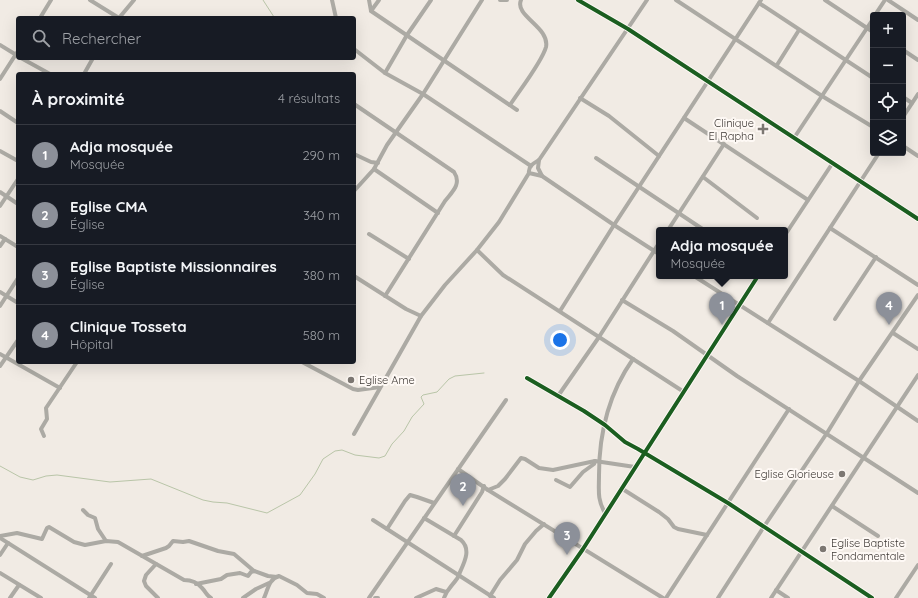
<!DOCTYPE html>
<html lang="fr">
<head>
<meta charset="utf-8">
<style>
	:root { --surface:#171b24; --page:#20242c; --text:#f1f3f6; --muted:#9ea1a6; --line:#363941; --accent:#8c9099 }
	body { margin:0; font-family:Quicksand,sans-serif; background:var(--page); color:var(--text) }
	.controls { position:absolute; right:12px; top:12px; display:grid; overflow:hidden; border-radius:4px; box-shadow:0 4px 16px #0002 }
	.controls button { width:36px; height:36px; display:grid; place-items:center; padding:0; border:0; border-bottom:1px solid var(--line); background:var(--surface); color:var(--text); font:20px sans-serif }
	.you { position:absolute; left:560px; top:340px; width:14px; height:14px; margin:-10px; border:3px solid #fff; border-radius:50%; background:#1a73e8; box-shadow:0 0 0 6px #1a73e833 }
	.badge { display:grid; place-items:center; width:26px; height:26px; border-radius:50%; background:var(--accent); color:#fff; font-size:13px; font-weight:700 }
	.pin { position:absolute; translate:-50% -33px; filter:drop-shadow(0 1px 2px #0008) }
	.pin::after { content:''; position:absolute; top:21px; width:14px; height:12px; background:inherit; clip-path:polygon(0 0,100% 0,50% 100%) }
	.popup { position:absolute; left:656px; top:227px; width:132px; height:52px; box-sizing:border-box; display:grid; place-content:center; border-radius:4px; background:var(--surface); filter:drop-shadow(0 1px 3px #0005); font-size:13px; white-space:nowrap; color:var(--muted) }
	.popup b { font-size:15px; color:var(--text) }
	.popup::after { content:''; position:absolute; left:50%; top:100%; margin-left:-8px; border:8px solid transparent; border-top-color:var(--surface) }
	.list { margin:0; padding:0; list-style:none }
	h2 { display:flex; justify-content:space-between; align-items:center; height:52px; margin:0; padding:0 16px; font-size:17px }
	h2 small { font-size:13px; font-weight:400; color:var(--muted) }
	.list li { display:grid; grid-template-columns:26px 1fr auto; gap:12px; align-items:center; box-sizing:border-box; height:60px; padding:0 16px; border-top:1px solid var(--line) }
	.list b { display:block; font-size:15px; white-space:nowrap }
	.list p { margin:0; font-size:13px; white-space:nowrap; color:var(--muted) }
	.list em { font-size:13px; font-style:normal; color:var(--muted) }
	.icon { flex:none; width:22px; height:22px; fill:none; stroke:currentColor; stroke-width:2; stroke-linecap:round; stroke-linejoin:round }
	.map { position:relative; flex:none; width:918px; height:598px; overflow:hidden }
	.search { position:absolute; background:var(--surface); box-shadow:0 4px 16px #0002; left:16px; top:16px; width:340px; height:44px; display:flex; align-items:center; gap:10px; box-sizing:border-box; padding:0 14px; border-radius:4px; color:var(--muted); font-size:15px }
	.panel { position:absolute; background:var(--surface); box-shadow:0 4px 16px #0002; left:16px; top:72px; width:340px; height:292px; border-radius:4px }
	.map>svg:first-child { display:block }
	.lines { fill:none; stroke-linecap:round; stroke-linejoin:round }
	.stream { stroke:#b9c5a8; stroke-width:1 }
	.minor { stroke:#acaaa4; stroke-width:4 }
	.cycleway-casing { stroke:#fef9f5; stroke-width:6 }
	.cycleway { stroke:#1b5e20; stroke-width:4 }
	.poi-dot { fill:#7c7772; stroke:#fef9f5; stroke-width:1.5 }
	.labels { text-anchor:middle; stroke-width:4; stroke-linejoin:round; paint-order:stroke }
	.poi-label { font-size:11px; fill:#3d3834; stroke:#fef9f5; text-anchor:end }
</style>
</head>
<body>
<div class="map">
<svg width="918" height="598" viewBox="0 0 918 598">
	<rect width="100%" height="100%" fill="#f1ebe4"/>
	<g class="lines">
		<g class="stream">
			<polyline points="263,0 274,17"/>
			<polyline points="0,466 20,477 33,480 46,476 57,475 110,482 151,479 203,500 213,502 227,503 267,513 300,495 315,474 323,459 335,451 342,450 355,455 379,458 385,456 392,444 404,431 412,417 424,404 421,397 423,395 437,392 449,379 455,376 484,373"/>
		</g>
		<g class="minor">
			<polyline points="90,0 119,18"/>
			<polyline points="332,0 336,18"/>
			<polyline points="369,0 371,11 517,110"/>
			<polyline points="500,0 507,0"/>
			<polyline points="578,0 628,29 918,219"/>
			<polyline points="676,0 822,96 873,127"/>
			<polyline points="825,0 873,32"/>
			<polyline points="888,0 918,20"/>
			<polyline points="759,3 873,78"/>
			<polyline points="371,11 379,0"/>
			<polyline points="875,15 885,0"/>
			<polyline points="40,18 51,0"/>
			<polyline points="119,18 134,0"/>
			<polyline points="177,18 183,18"/>
			<polyline points="0,45 18,56"/>
			<polyline points="354,49 385,73 423,94 531,166"/>
			<polyline points="903,50 918,60"/>
			<polyline points="21,58 50,74"/>
			<polyline points="777,65 799,30"/>
			<polyline points="385,73 407,35 431,0"/>
			<polyline points="84,74 93,58"/>
			<polyline points="0,79 18,51"/>
			<polyline points="903,97 912,103"/>
			<polyline points="580,98 609,116 659,156"/>
			<path d="M354,104L454,172C462,184 452,192 445,201L385,296"/>
			<path d="M510,105C519,91 542,62 546,47C550,27 514,16 521,0"/>
			<polyline points="0,111 18,123"/>
			<polyline points="903,117 918,94"/>
			<polyline points="684,118 808,200"/>
			<polyline points="794,138 873,19"/>
			<polyline points="903,146 918,156"/>
			<polyline points="0,151 18,161"/>
			<polyline points="354,154 371,162 378,163"/>
			<polyline points="596,158 704,230"/>
			<polyline points="539,160 538,168 542,176 614,225 659,254"/>
			<polyline points="374,169 438,213"/>
			<polyline points="529,173 499,222 477,250 503,275 684,392"/>
			<path d="M542,176L529,173C528,166 534,163 539,160L647,0"/>
			<polyline points="703,177 757,218"/>
			<polyline points="354,191 374,169 387,145 423,94 482,0"/>
			<polyline points="0,192 18,204"/>
			<polyline points="0,206 18,179"/>
			<polyline points="830,228 918,285"/>
			<polyline points="668,230 724,144"/>
			<polyline points="369,234 409,259"/>
			<polyline points="785,235 832,164"/>
			<polyline points="0,236 18,247"/>
			<polyline points="0,246 5,239"/>
			<polyline points="354,276 406,309 421,316"/>
			<polyline points="694,276 859,381 918,421"/>
			<polyline points="0,292 18,303"/>
			<polyline points="622,300 673,331 737,376 918,493"/>
			<polyline points="0,306 18,278"/>
			<polyline points="560,311 614,225 761,0"/>
			<polyline points="835,319 876,257"/>
			<polyline points="768,323 879,153"/>
			<polyline points="893,333 918,349"/>
			<polyline points="0,354 60,388"/>
			<polyline points="302,362 353,389 358,390 380,387"/>
			<polyline points="0,366 18,340"/>
			<polyline points="527,378 584,411 605,425 625,442 638,449 728,503 872,598"/>
			<polyline points="558,396 599,337 659,243"/>
			<polyline points="354,434 421,316 445,285 477,250"/>
			<polyline points="44,436 41,429 47,419 46,408 77,362"/>
			<polyline points="458,469 488,490 663,598"/>
			<polyline points="556,480 570,487 583,472 594,464 595,461"/>
			<polyline points="621,488 659,512 668,519 674,527 678,529 707,535"/>
			<polyline points="488,490 498,486 505,479 521,458 525,459 539,468 553,470 595,461 635,467"/>
			<polyline points="832,506 878,536"/>
			<polyline points="83,510 88,515 95,518 98,529 106,541"/>
			<path d="M605,513C597,499 599,491 599,475C599,434 609,393 633,359"/>
			<path d="M424,518L461,540C471,549 465,561 460,572C459,575 458,578 456,580C451,587 447,589 444,598"/>
			<polyline points="373,520 494,598"/>
			<polyline points="387,529 405,501 410,495 417,497 434,503"/>
			<path d="M0,536L17,533L42,539L47,528L49,527L74,542L85,545L106,541L118,542L184,580C191,580 198,583 202,588C206,592 206,595 211,598"/>
			<polyline points="454,536 482,492 484,486"/>
			<polyline points="0,538 95,598"/>
			<polyline points="0,555 8,543"/>
			<polyline points="142,556 166,548 169,546 173,541 183,542 189,541 218,551 234,554 254,571 268,576 277,577"/>
			<polyline points="156,564 146,575 144,581 146,586 158,598"/>
			<polyline points="0,573 41,598"/>
			<polyline points="196,584 221,579 227,575 240,573 248,576 251,572 254,571"/>
			<polyline points="776,590 788,598"/>
			<polyline points="490,596 500,580 517,560 525,544 536,531 544,524"/>
			<polyline points="10,598 19,585"/>
			<polyline points="89,598 111,564"/>
			<polyline points="243,598 256,589 269,583"/>
			<path d="M264,598C268,589 269,579 279,576L297,585L307,593L317,594L324,598"/>
			<polyline points="369,598 506,400"/>
			<polyline points="375,598 378,598"/>
			<polyline points="416,598 436,589 446,592"/>
			<polyline points="549,598 583,549 758,276"/>
			<polyline points="666,598 789,409"/>
			<polyline points="718,598 763,528 827,433 859,381 918,295"/>
			<polyline points="771,598 918,375"/>
			<polyline points="896,598 918,565"/>
		</g>
		<g class="cycleway-casing">
			<g id="cycleway">
				<polyline points="578,0 628,29 918,219"/>
				<polyline points="527,378 584,411 605,425 625,442 638,449 728,503 872,598"/>
				<polyline points="549,598 583,549 758,276"/>
			</g>
		</g>
		<use href="#cycleway" class="cycleway"/>
	</g>
	<g class="poi-dot">
		<path d="M761 123h4v4h4v4h-4v4h-4v-4h-4v-4h4z"/>
		<circle cx="351" cy="380" r="4"/>
		<circle cx="842" cy="474" r="4"/>
		<circle cx="823" cy="549" r="4"/>
	</g>
	<g class="labels">
		<g class="poi-label">
			<text x="754" y="127">Clinique<tspan x="754" dy="13">El Rapha</tspan></text>
			<text x="359" y="384" text-anchor="start">Eglise Ame</text>
			<text x="834" y="478">Eglise Glorieuse</text>
			<text x="831" y="547" text-anchor="start">Eglise Baptiste<tspan x="831" dy="13">Fondamentale</tspan></text>
		</g>
	</g>
</svg>
<div class="controls">
<button>+</button>
<button>−</button>
<button><svg class="icon" aria-label="locate" viewBox="0 0 24 24"><circle cx="12" cy="12" r="6"/><path d="M12 2v4M12 18v4M2 12h4M18 12h4"/></svg></button>
<button><svg class="icon" aria-label="layers" viewBox="0 0 24 24"><path d="M12 4l9 5-9 5-9-5zM3 14l9 5 9-5"/></svg></button>
</div>
<div class="you"></div>
<div class="pin badge" style="left:722px;top:325px">1</div>
<div class="popup"><b>Adja mosquée</b>Mosquée</div>
<div class="pin badge" style="left:463px;top:506px">2</div>
<div class="pin badge" style="left:567px;top:555px">3</div>
<div class="pin badge" style="left:889px;top:325px">4</div>
<div class="search"><svg class="icon" aria-label="search" viewBox="0 0 24 24"><circle cx="10" cy="10" r="6"/><path d="M15 15l6 6"/></svg>Rechercher</div>
<section class="panel">
<h2>À proximité<small>4 résultats</small></h2>
<ul class="list">
<li><span class="badge">1</span><div><b>Adja mosquée</b><p>Mosquée</p></div><em>290 m</em></li>
<li><span class="badge">2</span><div><b>Eglise CMA</b><p>Église</p></div><em>340 m</em></li>
<li><span class="badge">3</span><div><b>Eglise Baptiste Missionnaires</b><p>Église</p></div><em>380 m</em></li>
<li><span class="badge">4</span><div><b>Clinique Tosseta</b><p>Hôpital</p></div><em>580 m</em></li>
</ul>
</section>
</div>
</body>
</html>
